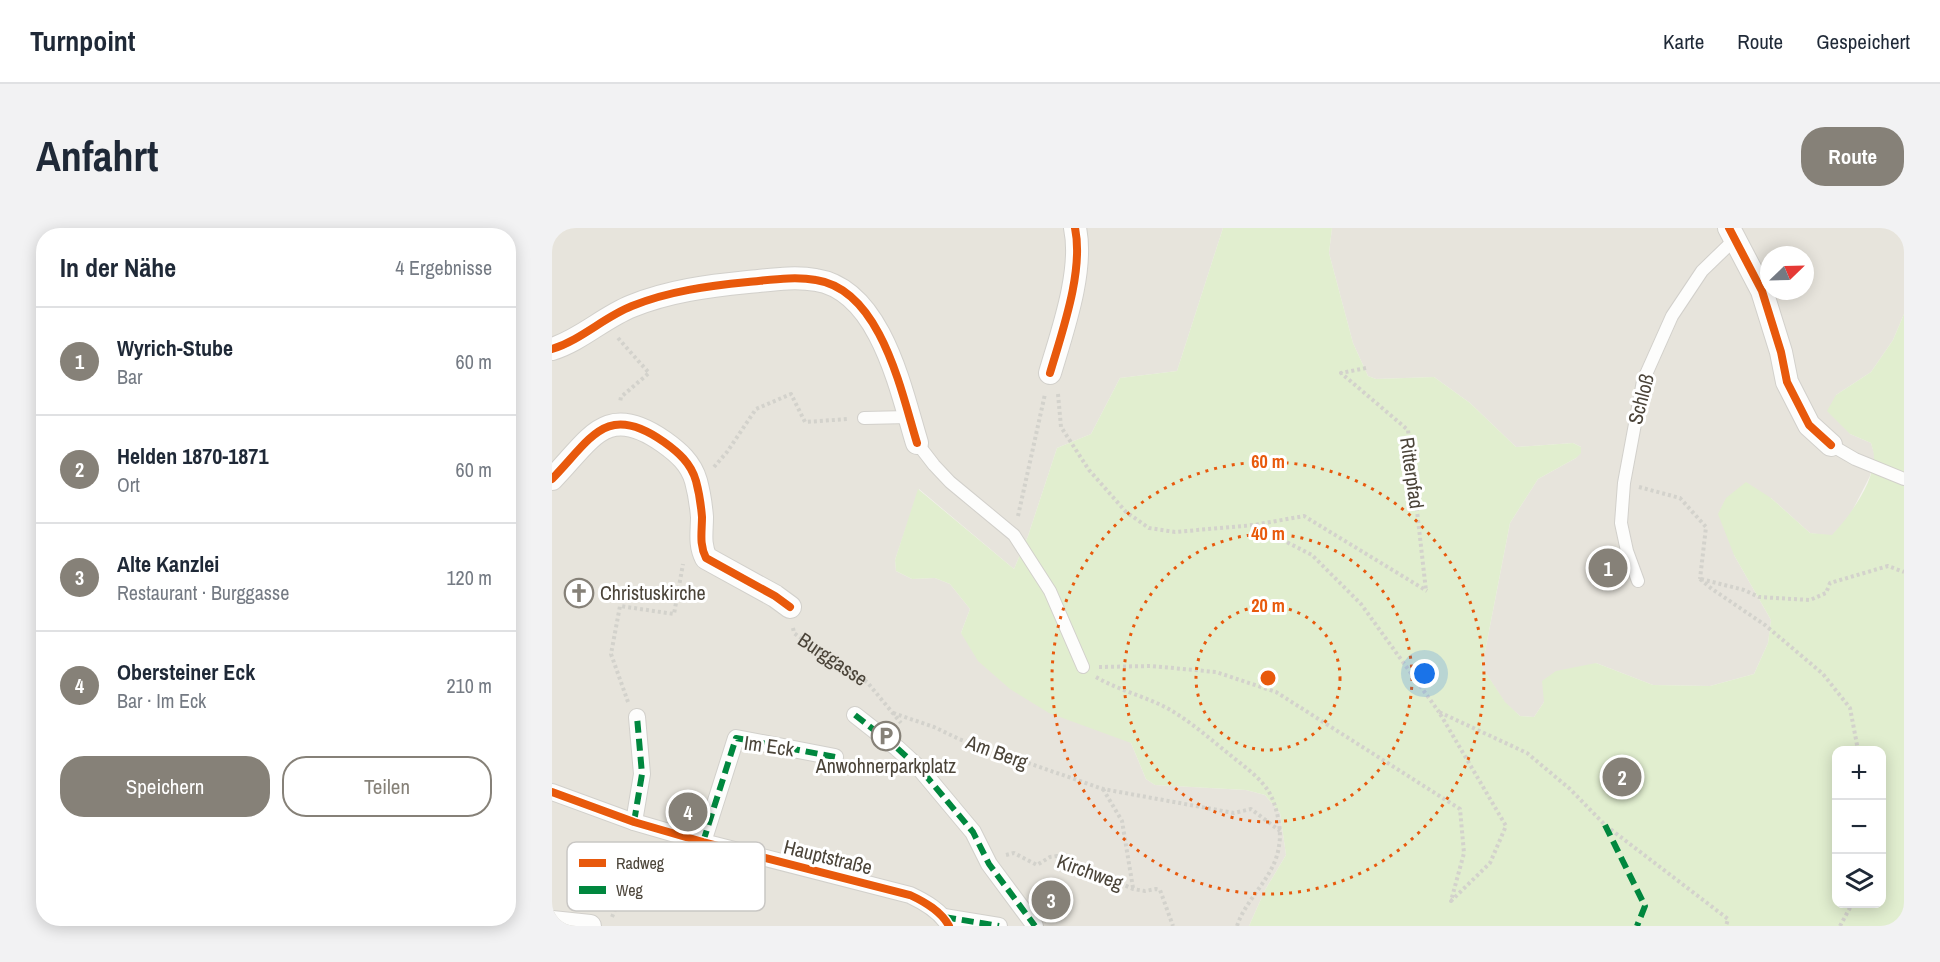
<!DOCTYPE html>
<html lang="de">
<head>
<meta charset="utf-8">
<style>
	:root { --surface:#fff; --page:#f2f2f3; --text:#1f2937; --muted:#747a83; --line:#e0e1e3; --accent:#868178 }
	body { margin:0; font-family:"Archivo Narrow",sans-serif; background:var(--page); color:var(--text) }
	.controls { position:absolute; right:18px; bottom:18px; display:grid; overflow:hidden; border-radius:12px; box-shadow:0 3px 15px #0003 }
	.controls button { width:54px; height:54px; display:grid; place-items:center; padding:0; border:0; border-bottom:2px solid var(--line); background:var(--surface); color:var(--text); font:30px sans-serif }
	.compass { position:absolute; left:1208px; top:18px; width:54px; height:54px; border-radius:50%; background:var(--surface); box-shadow:0 3px 15px #0003; rotate:67deg }
	.you { position:absolute; left:873px; top:446px; width:21px; height:21px; margin:-15px; border:4px solid #fff; border-radius:50%; background:#1a73e8; box-shadow:0 0 0 9px #1a73e833 }
	.badge { display:grid; place-items:center; width:39px; height:39px; border-radius:50%; background:var(--accent); color:#fff; font-size:20px; font-weight:700 }
	.pin { position:absolute; translate:-50% -50%; border:3px solid #fff; box-shadow:0 2px 6px #0006 }
	.list { margin:0; padding:0; list-style:none }
	h2 { display:flex; justify-content:space-between; align-items:center; height:78px; margin:0; padding:0 24px; font-size:26px }
	h2 small { font-size:20px; font-weight:400; color:var(--muted) }
	.list li { display:grid; grid-template-columns:39px 1fr auto; gap:18px; align-items:center; box-sizing:border-box; height:108px; padding:0 24px; border-top:2px solid var(--line) }
	.list b { display:block; font-size:22px; white-space:nowrap }
	.list p { margin:0; font-size:20px; white-space:nowrap; color:var(--muted) }
	.list em { font-size:20px; font-style:normal; color:var(--muted) }
	.actions { display:flex; gap:12px; padding:18px 24px }
	.actions a { flex:1; padding:14px 0; border:2px solid var(--accent); border-radius:24px; text-align:center; font-size:21px; color:var(--accent) }
	.actions .main { background:var(--accent); color:#fff }
	.icon { flex:none; width:33px; height:33px; fill:none; stroke:currentColor; stroke-width:2; stroke-linecap:round; stroke-linejoin:round }
	.map { position:relative; flex:none; width:1352px; height:698px; overflow:hidden; border-radius:24px }
	header { display:flex; align-items:center; gap:36px; box-sizing:border-box; height:84px; padding:0 30px; background:var(--surface); border-bottom:2px solid var(--line) }
	header strong { font-size:28px }
	nav { display:flex; gap:33px; margin-inline-start:auto; font-size:21px }
	.intro { display:flex; align-items:center; justify-content:space-between; box-sizing:border-box; height:144px; padding:0 36px }
	h1 { margin:0; font-size:42px }
	.button { padding:15px 27px; border-radius:24px; background:var(--accent); color:#fff; font-size:21px; font-weight:700 }
	main { display:flex; gap:36px; padding:0 36px }
	aside { flex:1; background:var(--surface); border-radius:24px; box-shadow:0 3px 15px #0003 }
	.map>svg:first-child { display:block }
	.residential { fill:#e7e4dc; fill-rule:evenodd }
	.green { fill:#e1eecf; fill-rule:evenodd }
	.lines { fill:none; stroke-linecap:round; stroke-linejoin:round }
	.service-casing { stroke:#d2d0cb; stroke-width:14 }
	.pedestrian-casing { stroke:#d2d0cb; stroke-width:18 }
	.minor-casing { stroke:#d2d0cb; stroke-width:24 }
	.path { stroke:#d3d2cc; stroke-width:4; stroke-dasharray:3 3; stroke-linecap:butt }
	.service { stroke:#fdfdfc; stroke-width:12 }
	.pedestrian { stroke:#fdfdfc; stroke-width:16 }
	.minor { stroke:#fdfdfc; stroke-width:22 }
	.quiet { stroke:#00873e; stroke-width:6; stroke-dasharray:12 6; stroke-linecap:butt }
	.cycleway-casing { stroke:#fff; stroke-width:11 }
	.cycleway { stroke:#e8590c; stroke-width:8 }
	.ring { fill:none; stroke:#e8590c; stroke-width:3; stroke-dasharray:3 6 }
	.labels { text-anchor:middle; stroke-width:6; stroke-linejoin:round; paint-order:stroke }
	.street-label { font-size:20px; fill:#4b4439; stroke:#fff }
	.poi-label { font-size:20px; fill:#4b4439; stroke:#fff; text-anchor:start }
	.key { fill:#fff; stroke:#c9c7c4; stroke-width:1.5 }
	.key-label { font-size:16px; fill:#4b4439 }
	.centre { fill:#e8590c; stroke:#fff; stroke-width:3 }
	.ring-label { font-size:18px; text-anchor:middle; font-weight:bold; fill:#e8590c; stroke:#fff; stroke-width:6; stroke-linejoin:round; paint-order:stroke }
</style>
</head>
<body>
<header>
<strong>Turnpoint</strong>
<nav><a>Karte</a><a>Route</a><a>Gespeichert</a></nav>
</header>
<div class="intro"><h1>Anfahrt</h1><a class="button">Route</a></div>
<main>
<aside>
<h2>In der Nähe<small>4 Ergebnisse</small></h2>
<ul class="list">
<li><span class="badge">1</span><div><b>Wyrich-Stube</b><p>Bar</p></div><em>60 m</em></li>
<li><span class="badge">2</span><div><b>Helden 1870-1871</b><p>Ort</p></div><em>60 m</em></li>
<li><span class="badge">3</span><div><b>Alte Kanzlei</b><p>Restaurant · Burggasse</p></div><em>120 m</em></li>
<li><span class="badge">4</span><div><b>Obersteiner Eck</b><p>Bar · Im Eck</p></div><em>210 m</em></li>
</ul>
<div class="actions"><a class="main">Speichern</a><a>Teilen</a></div>
</aside>
<div class="map">
<svg width="1352" height="698" viewBox="0 0 1352 698">
	<rect width="100%" height="100%" fill="#f4f2ee"/>
	<g class="residential">
		<polygon points="0,0 671,0 625,143 568,150 539,206 505,220 476,308 462,341 367,261 343,332 344,343 360,351 383,350 398,356 418,381 409,405 579,515 594,551 603,557 694,562 713,567 728,585 734,627 713,662 697,698 0,698"/>
		<path d="M780,0H1352V86L1341,112L1319,144L1284,167L1298,206L1319,215L1323,228L1318,248L1298,287L1280,308L1258,305L1219,270L1182,327L1219,392L1216,415L1202,446L1158,458L1101,457L1044,435L992,474L982,489L968,488L953,475L930,439L958,295L986,251L1024,230L1029,219L1021,215L964,219L918,175L882,149L824,151L816,148L801,115L777,25ZM1217,27H1253V63H1217Z"/>
	</g>
	<path class="green" d="M671,0H780L777,25L801,115L816,148L824,151L882,149L918,175L964,219L1021,215L1029,219V225L1024,230L986,251L958,295L930,439L953,474L968,488L982,489L992,474L990,453L1004,443L1044,435L1101,457L1158,458L1202,446L1216,415L1219,392L1182,327L1166,286L1174,270L1194,254L1219,270L1258,305L1280,307C1297,289 1322,255 1322,229C1322,224 1320,219 1319,215L1298,206L1275,183L1284,167L1319,144L1341,112L1352,86V698H697L713,662L734,627L728,585L713,567L694,562L603,557L594,551L579,515L497,485L458,461L426,433L409,405L418,381L398,356L383,350L360,351L344,343L343,332L366,261L462,341L476,308L505,220L539,206L568,150L625,143ZM1284,522H1330V676H1284Z"/>
	<g class="lines">
		<g class="service-casing">
			<g id="service">
				<polyline points="312,190 357,189"/>
				<polyline points="365,215 382,237 398,254 462,307 498,363 531,439"/>
				<polyline points="1279,217 1303,231 1352,251"/>
				<polyline points="1086,353 1075,323 1069,295 1072,255 1091,153 1120,88 1150,43 1182,12"/>
			</g>
		</g>
		<g class="pedestrian-casing">
			<g id="pedestrian">
				<polyline points="303,487 345,520 370,543 421,604 437,636 483,698"/>
				<path d="M0,564L82,594L151,614L358,667C373,674 389,683 397,698"/>
				<polyline points="82,594 90,546 85,489"/>
				<polyline points="151,614 184,510 283,529"/>
				<polyline points="392,689 447,698"/>
			</g>
		</g>
		<g class="minor-casing">
			<g id="minor">
				<polyline points="1177,0 1210,63 1229,124 1235,154 1257,197 1279,217"/>
				<path d="M0,121C29,112 52,89 80,78C117,63 156,58 196,54C218,52 242,48 264,52C329,62 349,163 365,215"/>
				<path d="M498,145C510,104 532,43 523,0"/>
				<path d="M0,251C39,211 54,173 112,214C126,224 139,235 144,253C147,264 149,277 150,289C150,304 147,316 154,330L223,368L238,379"/>
				<polyline points="0,694 38,698"/>
			</g>
		</g>
		<g class="path">
			<polyline points="66,110 97,145 69,169 68,174"/>
			<polyline points="814,140 789,145 856,202 874,363"/>
			<polyline points="506,166 509,199 537,242 574,284 597,300 623,304 702,297 752,288 875,363"/>
			<polyline points="162,239 175,224 204,181 239,166 253,194 296,191"/>
			<polyline points="1087,259 1128,270 1154,299 1148,351"/>
			<polyline points="466,288 493,166"/>
			<polyline points="703,298 760,327 809,376 887,484"/>
			<polyline points="1148,351 1160,361 1213,397 1271,446 1298,480 1306,522"/>
			<polyline points="1149,351 1192,362 1207,369 1258,372 1274,365 1278,355 1336,338 1352,344"/>
			<path id="s1" d="M241,400L242,405L246,408L315,454L349,495"/>
			<polyline points="547,439 599,438 664,444 724,464 908,581 912,625 899,673 938,635 954,598 887,484 975,525 1018,561 1053,597 1176,691 1174,698"/>
			<path d="M544,449C566,462 592,468 615,480C638,493 657,510 677,526C690,537 708,549 717,564C725,578 730,602 727,618C723,649 694,670 685,698"/>
			<polyline points="76,474 59,426 68,378 122,386 131,336"/>
			<polyline points="341,485 382,499 407,511 551,561 682,585 699,581 728,603"/>
			<polyline points="551,561 570,593 581,660"/>
			<polyline points="454,627 462,625 485,637 498,629 505,628 512,630 533,644 557,650 581,661 593,663 604,661 608,662 621,698"/>
			<polyline points="60,689 67,672"/>
			<polyline points="1288,698 1300,676"/>
		</g>
		<use href="#service" class="service"/>
		<use href="#pedestrian" class="pedestrian"/>
		<use href="#minor" class="minor"/>
		<g class="quiet">
			<polyline points="303,487 345,520 370,543 421,604 437,636 483,698"/>
			<polyline points="82,594 90,546 85,489"/>
			<polyline points="1053,597 1093,678 1085,698"/>
			<polyline points="151,614 184,510 283,529"/>
			<polyline points="392,689 447,698"/>
		</g>
		<g class="cycleway-casing">
			<g id="cycleway">
				<polyline points="1177,0 1210,63 1229,124 1235,154 1257,197 1279,217"/>
				<path d="M0,121C29,112 52,89 80,78C117,63 156,58 196,54C218,52 242,48 264,52C329,62 349,163 365,215"/>
				<path d="M498,145C510,104 532,43 523,0"/>
				<path d="M0,251C39,211 54,173 112,214C126,224 139,235 144,253C147,264 149,277 150,289C150,304 147,316 154,330L223,368L238,379"/>
				<path d="M0,564L82,594L151,614L358,667C373,674 389,683 397,698"/>
			</g>
		</g>
		<use href="#cycleway" class="cycleway"/>
	</g>
	<g class="ring">
		<circle cx="716" cy="450" r="72"/>
		<circle cx="716" cy="450" r="144"/>
		<circle cx="716" cy="450" r="216"/>
	</g>
	<defs>
		<g id="church-ring" transform="scale(1.5)"><circle r="9.5" fill="#fff" stroke="#868178" stroke-width="1.5"/><path d="M-1.2-6h2.4v3.5h3.3v2.4h-3.3V6h-2.4V-.1h-3.3v-2.4h3.3Z" fill="#868178"/></g>
		<g id="parking-ring" transform="scale(1.5)"><circle r="9.5" fill="#fff" stroke="#868178" stroke-width="1.5"/><path d="M-3.5-5.5H1a3.5 3.5 0 0 1 0 7H-1V5.5H-3.5ZM-1-3.4V-.6H.8a1.4 1.4 0 0 0 0-2.8Z" fill="#868178"/></g>
	</defs>
	<g fill-rule="evenodd">
		<use href="#church-ring" x="27" y="365"/>
		<use href="#parking-ring" x="334" y="508"/>
	</g>
	<g class="labels">
		<g class="street-label">
			<text transform="translate(1089 171) rotate(-75)" y="7">Schloß</text>
			<text transform="translate(860 245) rotate(82)" y="7">Ritterpfad</text>
			<text dy="7" stroke="none"><textPath href="#s1" startOffset="52">Burggasse</textPath></text>
			<text transform="translate(217 518) rotate(8)" y="7">Im Eck</text>
			<text transform="translate(445 524) rotate(20)" y="7">Am Berg</text>
			<text transform="translate(276 629) rotate(14)" y="7">Hauptstraße</text>
			<text transform="translate(538 644) rotate(20)" y="7">Kirchweg</text>
		</g>
		<g class="poi-label">
			<text x="48" y="372">Christuskirche</text>
			<text x="334" y="545" text-anchor="middle">Anwohnerparkplatz</text>
		</g>
	</g>
	<rect x="15" y="614" width="198" height="69" rx="9" class="key"/>
	<rect x="27" y="631" width="27" height="8" fill="#e8590c"/>
	<rect x="27" y="658" width="27" height="8" fill="#00873e"/>
	<g class="key-label">
		<text x="64" y="641">Radweg</text>
		<text x="64" y="668">Weg</text>
	</g>
	<circle cx="716" cy="450" r="9" class="centre"/>
	<g class="ring-label">
		<text x="716" y="240">60 m</text>
		<text x="716" y="312">40 m</text>
		<text x="716" y="384">20 m</text>
	</g>
</svg>
<div class="controls">
<button>+</button>
<button>−</button>
<button><svg class="icon" aria-label="layers" viewBox="0 0 24 24"><path d="M12 4l9 5-9 5-9-5zM3 14l9 5 9-5"/></svg></button>
</div>
<svg class="compass" viewBox="-18 -18 36 36"><path d="M0-13l5 13h-10z" fill="#e53935"/><path d="M0 13l5-13h-10z" fill="#747a83"/></svg>
<div class="you"></div>
<div class="pin badge" style="left:1056px;top:340px">1</div>
<div class="pin badge" style="left:1070px;top:549px">2</div>
<div class="pin badge" style="left:499px;top:672px">3</div>
<div class="pin badge" style="left:136px;top:584px">4</div>
</div>
</main>
</body>
</html>
